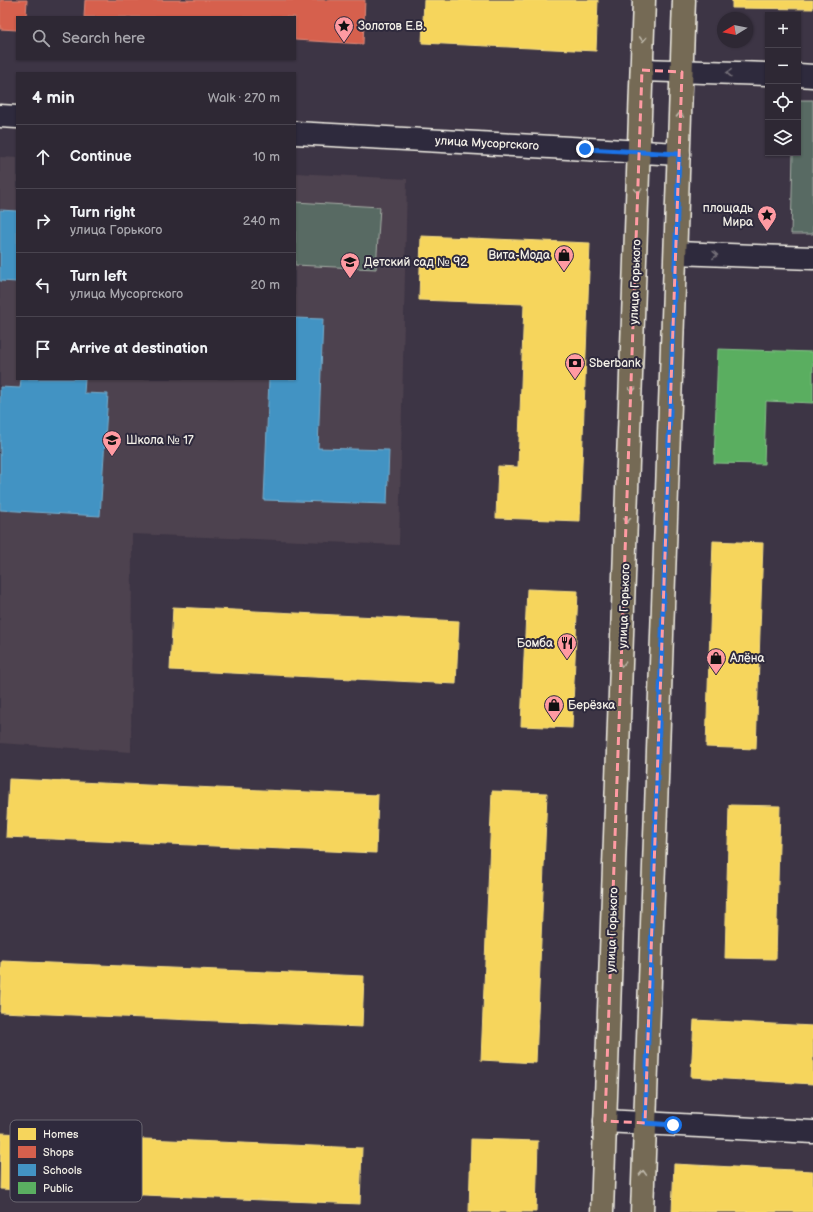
<!DOCTYPE html>
<html lang="en">
<head>
<meta charset="utf-8">
<style>
	:root { --surface:#2e2834; --page:#3a3440; --text:#f1f3f6; --muted:#a7a6ac; --line:#49444f }
	body { margin:0; font-family:"Balsamiq Sans",sans-serif; background:var(--page); color:var(--text) }
	.controls { position:absolute; right:12px; top:12px; display:grid; overflow:hidden; border-radius:0px; box-shadow:0 1px 3px #0004 }
	.controls button { width:36px; height:36px; display:grid; place-items:center; padding:0; border:0; border-bottom:1px solid var(--line); background:var(--surface); color:var(--text); font:20px sans-serif }
	.compass { position:absolute; left:717px; top:12px; width:36px; height:36px; border-radius:50%; background:var(--surface); box-shadow:0 1px 3px #0004; rotate:260deg }
	.stop { position:absolute; width:12px; height:12px; margin:-9px; border:3px solid #1a73e8; border-radius:50%; background:#fff }
	.stop.end { background:#1a73e8; border-color:#fff; box-shadow:0 1px 4px #0008 }
	.list { margin:0; padding:0; list-style:none }
	h2 { display:flex; justify-content:space-between; align-items:center; height:52px; margin:0; padding:0 16px; font-size:17px }
	h2 small { font-size:13px; font-weight:400; color:var(--muted) }
	.list li { display:grid; grid-template-columns:26px 1fr auto; gap:12px; align-items:center; box-sizing:border-box; height:64px; padding:0 16px; border-top:1px solid var(--line) }
	.list b { display:block; font-size:15px; white-space:nowrap }
	.list p { margin:0; font-size:13px; white-space:nowrap; color:var(--muted) }
	.list em { font-size:13px; font-style:normal; color:var(--muted) }
	.icon { flex:none; width:22px; height:22px; fill:none; stroke:currentColor; stroke-width:2; stroke-linecap:round; stroke-linejoin:round }
	.map { position:relative; flex:none; width:813px; height:1212px; overflow:hidden }
	.search { position:absolute; background:var(--surface); box-shadow:0 1px 3px #0004; left:16px; top:16px; width:280px; height:44px; display:flex; align-items:center; gap:10px; box-sizing:border-box; padding:0 14px; border-radius:0px; color:var(--muted); font-size:15px }
	.panel { position:absolute; background:var(--surface); box-shadow:0 1px 3px #0004; left:16px; top:72px; width:280px; height:308px; border-radius:0px }
	.map>svg:first-child { display:block }
	.built { fill:#4e424f }
	.green { fill:#586b64; stroke:#a6aea6 }
	.homes { fill:#f6d55c; stroke:#f5dd86 }
	.shops { fill:#d6604d; stroke:#df8c7c }
	.schools { fill:#4393c3; stroke:#78afce }
	.public { fill:#5aae61; stroke:#88c28a }
	.lines { fill:none; stroke-linecap:round; stroke-linejoin:round }
	.minor-casing { stroke:#f4f1e8; stroke-width:25 }
	.tertiary-casing { stroke:#f4f1e8; stroke-width:25 }
	.primary-casing { stroke:#f4f1e8; stroke-width:25 }
	.minor { stroke:#2f2a3d; stroke-width:22 }
	.tertiary { stroke:#2f2a3d; stroke-width:22 }
	.primary { stroke:#756a55; stroke-width:22 }
	.oneway { stroke:#c1bbad }
	.oneway2 { stroke:#747079 }
	.route { stroke:#1a73e8; stroke-width:5 }
	.marked { fill:none; stroke:#ff9aa2; stroke-width:3; stroke-dasharray:8 5; stroke-linejoin:round }
	.labels { text-anchor:middle; stroke-width:4; stroke-linejoin:round; paint-order:stroke }
	.poi-label { font-size:12px; fill:#f4f1e8; stroke:#2f2a3d; text-anchor:start }
	.street-label { font-size:12px; fill:#f4f1e8; stroke:#2f2a3d }
	.key { fill:#2f2a3d; stroke:#6a6670; stroke-width:1 }
	.key-label { font-size:11px; fill:#f4f1e8 }
</style>
</head>
<body>
<div class="map">
<svg width="813" height="1212" viewBox="0 0 813 1212">
	<rect width="100%" height="100%" fill="#3d3545"/>
	<filter id="ink" filterUnits="userSpaceOnUse"><feTurbulence type="fractalNoise" baseFrequency=".025" numOctaves="2"/><feDisplacementMap in="SourceGraphic" scale="8" xChannelSelector="R" yChannelSelector="G"/><feConvolveMatrix kernelMatrix="1 2 1 2 8 2 1 2 1" color-interpolation-filters="sRGB"/></filter>
	<g filter="url(#ink)">
		<polygon class="built" points="0,157 17,158 17,379 295,379 295,173 407,179 399,545 132,534 131,752 0,743"/>
		<g class="green">
			<polygon points="798,100 813,100 813,234 791,234 793,153 798,153"/>
			<polygon points="295,202 380,207 376,269 295,265"/>
		</g>
		<g class="homes">
			<polygon points="424,0 598,0 596,51 422,43"/>
			<polygon points="732,0 813,0 813,9 732,8"/>
			<polygon points="421,236 590,243 580,521 496,518 498,466 518,467 524,304 419,300"/>
			<polygon points="713,541 763,543 756,749 706,747"/>
			<polygon points="527,589 578,591 572,728 521,726"/>
			<polygon points="173,607 459,621 456,684 170,670"/>
			<polygon points="9,779 378,795 376,853 6,837"/>
			<polygon points="492,791 547,793 536,1063 481,1060"/>
			<polygon points="729,805 780,806 776,959 725,958"/>
			<polygon points="2,961 364,976 362,1027 0,1012"/>
			<polygon points="694,1020 813,1026 813,1084 691,1077"/>
			<polygon points="1,1133 362,1148 360,1204 0,1189"/>
			<polygon points="471,1139 538,1141 536,1212 469,1212"/>
			<polygon points="674,1164 813,1171 813,1212 672,1212"/>
		</g>
		<g class="shops">
			<polygon points="0,0 27,0 26,17 17,17 17,30 0,29"/>
			<polygon points="85,0 365,0 363,44 295,40 295,17 84,17"/>
		</g>
		<g class="schools">
			<polygon points="0,210 17,211 17,282 0,281"/>
			<polygon points="295,318 323,319 318,448 389,450 387,504 264,500 269,379 295,379"/>
			<polygon points="21,379 85,379 84,393 108,394 100,516 0,510 0,387 20,388"/>
		</g>
		<polygon class="public" points="718,349 813,352 813,403 766,401 764,464 714,463"/>
		<g class="lines">
			<g class="minor-casing">
				<g id="minor">
					<polyline points="676,253 813,258"/>
					<polyline points="605,1121 813,1132"/>
				</g>
			</g>
			<g class="tertiary-casing">
				<g id="tertiary">
					<polyline points="642,70 768,74"/>
					<polyline points="798,75 813,76"/>
					<polyline points="0,116 17,117"/>
					<polyline points="295,133 679,154"/>
				</g>
			</g>
			<g class="primary-casing">
				<g id="primary">
					<polyline points="602,1212 644,0"/>
					<polyline points="642,1212 684,0"/>
				</g>
			</g>
			<use href="#minor" class="minor"/>
			<use href="#tertiary" class="tertiary"/>
			<use href="#primary" class="primary"/>
		</g>
		<defs><path id="oneway-chevron" d="M-2-3.5L2.5 0L-2 3.5" fill="none" stroke-width="1.6" stroke-linecap="round" stroke-linejoin="round"/></defs>
		<g class="oneway">
			<use href="#oneway-chevron" transform="translate(643 39) rotate(92)"/>
			<use href="#oneway-chevron" transform="translate(680 115) rotate(-88)"/>
			<use href="#oneway-chevron" transform="translate(638 191) rotate(92)"/>
			<use href="#oneway-chevron" transform="translate(632 390) rotate(92)"/>
			<use href="#oneway-chevron" transform="translate(627 520) rotate(92)"/>
			<use href="#oneway-chevron" transform="translate(622 664) rotate(92)"/>
			<use href="#oneway-chevron" transform="translate(643 1173) rotate(-88)"/>
		</g>
		<g class="oneway2">
			<use href="#oneway-chevron" transform="translate(729 73) rotate(-178)"/>
			<use href="#oneway-chevron" transform="translate(715 255) rotate(2)"/>
		</g>
	</g>
	<g class="lines" filter="url(#ink)">
		<polyline class="route" points="585,149 679,154 645,1123 673,1125"/>
	</g>
	<path class="marked" d="M642,70L682,72L645,1123L605,1121Z"/>
	<defs>
		<g id="sight-pin" transform="scale(1)"><path d="M0 17L-7.5 6A9.5 9.5 0 1 1 7.5 6Z" fill="#ff9aa2" stroke="#2f2a3d"/><path d="M0-6L1.8-2.2L6-1.7L2.9 1.2L3.7 5.4L0 3.3L-3.7 5.4L-2.9 1.2L-6-1.7L-1.8-2.2Z" fill="#111"/></g>
		<g id="shop-pin" transform="scale(1)"><path d="M0 17L-7.5 6A9.5 9.5 0 1 1 7.5 6Z" fill="#ff9aa2" stroke="#2f2a3d"/><path d="M-5-2.5h2.3a2.7 3.5 0 0 1 5.4 0H5L5.5 6h-11ZM-1.5-2.5h3a1.5 2.3 0 0 0-3 0Z" fill="#111"/></g>
		<g id="school-pin" transform="scale(1)"><path d="M0 17L-7.5 6A9.5 9.5 0 1 1 7.5 6Z" fill="#ff9aa2" stroke="#2f2a3d"/><path d="M0-5L7-2L0 1L-7-2ZM-4 1L0 2.5L4 1V4Q0 6-4 4Z" fill="#111"/></g>
		<g id="bank-pin" transform="scale(1)"><path d="M0 17L-7.5 6A9.5 9.5 0 1 1 7.5 6Z" fill="#ff9aa2" stroke="#2f2a3d"/><path d="M-6-4H6V4H-6ZM0-2.3a2.3 2.3 0 1 0 0 4.6a2.3 2.3 0 1 0 0-4.6Z" fill="#111"/></g>
		<g id="restaurant-pin" transform="scale(1)"><path d="M0 17L-7.5 6A9.5 9.5 0 1 1 7.5 6Z" fill="#ff9aa2" stroke="#2f2a3d"/><path d="M-5-6h1v4h1v-4h1v4h1v-4h1v5L-1.5 .5V6h-2V.5L-5-1ZM5-6V6H3V1.5H1.5Q1.5-4 5-6Z" fill="#111"/></g>
	</defs>
	<g fill-rule="evenodd">
		<use href="#sight-pin" x="344" y="26"/>
		<use href="#sight-pin" x="767" y="215"/>
		<use href="#shop-pin" x="564" y="255"/>
		<use href="#school-pin" x="350" y="262"/>
		<use href="#bank-pin" x="575" y="363"/>
		<use href="#school-pin" x="112" y="440"/>
		<use href="#restaurant-pin" x="567" y="643"/>
		<use href="#shop-pin" x="716" y="658"/>
		<use href="#shop-pin" x="554" y="705"/>
	</g>
	<g class="labels">
		<g class="poi-label">
			<text x="358" y="30">Золотов Е.В.</text>
			<text x="753" y="212" text-anchor="end">площадь<tspan x="753" dy="14">Мира</tspan></text>
			<text x="550" y="259" text-anchor="end">Вита-Мода</text>
			<text x="364" y="266">Детский сад № 92</text>
			<text x="589" y="367">Sberbank</text>
			<text x="126" y="444">Школа № 17</text>
			<text x="553" y="647" text-anchor="end">Бомба</text>
			<text x="730" y="662">Алёна</text>
			<text x="568" y="709">Берёзка</text>
		</g>
		<g class="street-label">
			<text transform="translate(487 143) rotate(3)" y="4">улица Мусоргского</text>
			<text transform="translate(635 282) rotate(-88)" y="4">улица Горького</text>
			<text transform="translate(624 606) rotate(-88)" y="4">улица Горького</text>
			<text transform="translate(612 930) rotate(-88)" y="4">улица Горького</text>
		</g>
	</g>
	<rect x="10" y="1120" width="132" height="82" rx="6" class="key"/>
	<rect x="18" y="1128" width="18" height="12" fill="#f6d55c"/>
	<rect x="18" y="1146" width="18" height="12" fill="#d6604d"/>
	<rect x="18" y="1164" width="18" height="12" fill="#4393c3"/>
	<rect x="18" y="1182" width="18" height="12" fill="#5aae61"/>
	<g class="key-label">
		<text x="43" y="1138">Homes</text>
		<text x="43" y="1156">Shops</text>
		<text x="43" y="1174">Schools</text>
		<text x="43" y="1192">Public</text>
	</g>
</svg>
<div class="controls">
<button>+</button>
<button>−</button>
<button><svg class="icon" aria-label="locate" viewBox="0 0 24 24"><circle cx="12" cy="12" r="6"/><path d="M12 2v4M12 18v4M2 12h4M18 12h4"/></svg></button>
<button><svg class="icon" aria-label="layers" viewBox="0 0 24 24"><path d="M12 4l9 5-9 5-9-5zM3 14l9 5 9-5"/></svg></button>
</div>
<svg class="compass" viewBox="-18 -18 36 36"><path d="M0-13l5 13h-10z" fill="#e53935"/><path d="M0 13l5-13h-10z" fill="#a7a6ac"/></svg>
<div class="stop" style="left:673px;top:1125px"></div>
<div class="stop end" style="left:585px;top:149px"></div>
<div class="search"><svg class="icon" aria-label="search" viewBox="0 0 24 24"><circle cx="10" cy="10" r="6"/><path d="M15 15l6 6"/></svg>Search here</div>
<section class="panel">
<h2>4 min<small>Walk · 270 m</small></h2>
<ul class="list">
<li><svg class="icon" aria-label="ahead" viewBox="0 0 24 24"><path d="M12 20V5M6 11l6-6 6 6"/></svg><div><b>Continue</b></div><em>10 m</em></li>
<li><svg class="icon" aria-label="right" viewBox="0 0 24 24"><path d="M7 20v-9h11M14 6l5 5-5 5"/></svg><div><b>Turn right</b><p>улица Горького</p></div><em>240 m</em></li>
<li><svg class="icon" aria-label="left" viewBox="0 0 24 24"><path d="M17 20v-9H6M10 6l-5 5 5 5"/></svg><div><b>Turn left</b><p>улица Мусоргского</p></div><em>20 m</em></li>
<li><svg class="icon" aria-label="arrive" viewBox="0 0 24 24"><path d="M6 21V4h12l-3 4 3 4H6"/></svg><div><b>Arrive at destination</b></div></li>
</ul>
</section>
</div>
</body>
</html>
